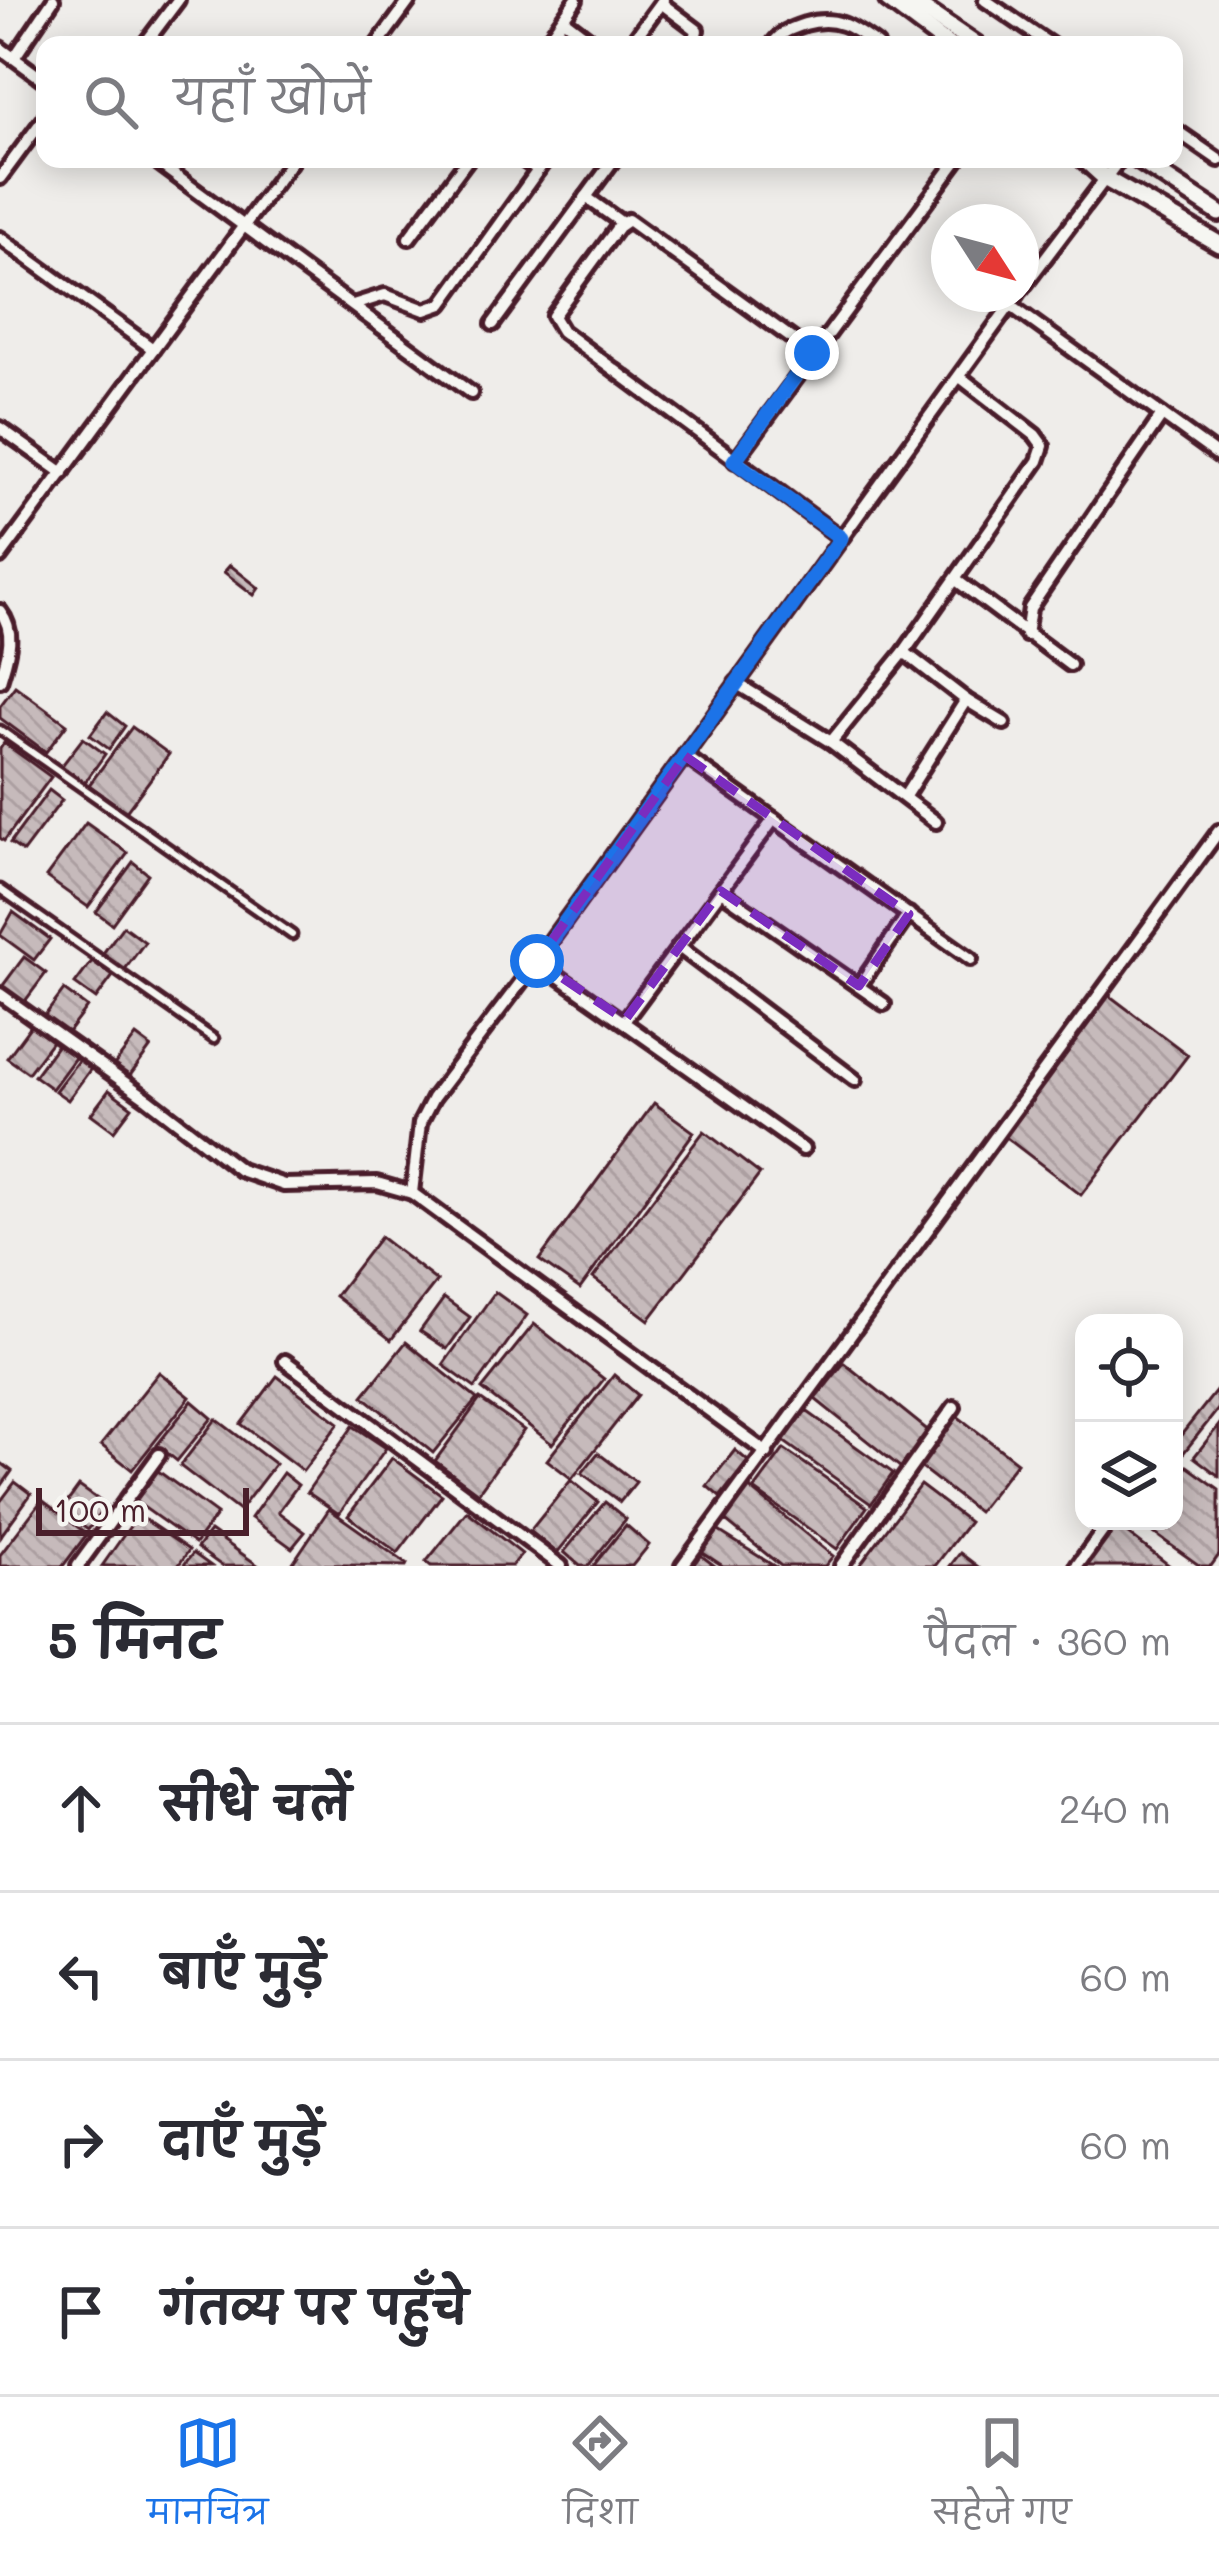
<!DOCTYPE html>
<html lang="hi">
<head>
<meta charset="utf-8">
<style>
	:root { --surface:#fff; --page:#f7f7f7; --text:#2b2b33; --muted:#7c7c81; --line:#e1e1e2; --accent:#1a73e8 }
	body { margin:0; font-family:Mali,"Playpen Sans Deva",sans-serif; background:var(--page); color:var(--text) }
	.controls { position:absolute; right:36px; bottom:36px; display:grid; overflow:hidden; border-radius:24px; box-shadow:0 6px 30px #0003 }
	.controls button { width:108px; height:108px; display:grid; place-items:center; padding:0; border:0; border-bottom:3px solid var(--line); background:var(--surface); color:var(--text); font:60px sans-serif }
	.compass { position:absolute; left:931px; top:204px; width:108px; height:108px; border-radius:50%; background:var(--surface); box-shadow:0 6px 30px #0003; rotate:126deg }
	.scale { position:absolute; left:36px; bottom:30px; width:213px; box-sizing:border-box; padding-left:12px; border:6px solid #4a1f2b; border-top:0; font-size:33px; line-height:42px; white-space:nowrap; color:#4a1f2b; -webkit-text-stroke:9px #f6f6f2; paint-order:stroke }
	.stop { position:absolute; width:36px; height:36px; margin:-27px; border:9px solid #1a73e8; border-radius:50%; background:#fff }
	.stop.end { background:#1a73e8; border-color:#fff; box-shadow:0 3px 12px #0008 }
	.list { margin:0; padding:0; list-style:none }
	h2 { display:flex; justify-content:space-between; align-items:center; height:156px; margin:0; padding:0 48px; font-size:51px }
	h2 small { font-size:39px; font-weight:400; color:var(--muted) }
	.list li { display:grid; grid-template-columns:78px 1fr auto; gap:36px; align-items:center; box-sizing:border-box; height:168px; padding:0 48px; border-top:3px solid var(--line) }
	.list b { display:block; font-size:45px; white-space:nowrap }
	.list em { font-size:39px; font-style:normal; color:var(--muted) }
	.icon { flex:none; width:66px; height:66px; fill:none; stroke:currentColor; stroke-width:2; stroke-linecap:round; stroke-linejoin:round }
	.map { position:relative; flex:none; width:1219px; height:1566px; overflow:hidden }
	.search { position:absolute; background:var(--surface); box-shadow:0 6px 30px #0003; left:36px; right:36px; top:36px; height:132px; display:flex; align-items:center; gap:30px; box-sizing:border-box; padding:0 42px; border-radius:24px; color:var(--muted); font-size:45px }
	.sheet { height:828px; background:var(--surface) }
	nav { display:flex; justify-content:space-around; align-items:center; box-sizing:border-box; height:168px; border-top:3px solid var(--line); background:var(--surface); font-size:33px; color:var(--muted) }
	nav a { display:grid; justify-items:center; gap:6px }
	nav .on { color:var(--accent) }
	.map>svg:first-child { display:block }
	.building { fill:url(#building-back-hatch); stroke:#4a1f2b; stroke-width:3 }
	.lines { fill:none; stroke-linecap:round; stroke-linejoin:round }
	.lane-casing { stroke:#4a1f2b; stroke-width:15 }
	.street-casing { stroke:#4a1f2b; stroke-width:20 }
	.secondary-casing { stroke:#4a1f2b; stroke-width:24 }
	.lane { stroke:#f6f6f2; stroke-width:6 }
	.street { stroke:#f6f6f2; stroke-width:10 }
	.secondary { stroke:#f6f6f2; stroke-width:15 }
	.route { stroke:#1a73e8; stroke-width:15 }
	.marked { fill:#7b2cbf; fill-opacity:0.2; stroke:#7b2cbf; stroke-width:9; stroke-dasharray:24 15; stroke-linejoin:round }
</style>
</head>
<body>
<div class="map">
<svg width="1219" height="1566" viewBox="0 0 1219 1566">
	<defs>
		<pattern id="building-back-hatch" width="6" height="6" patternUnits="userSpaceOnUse" patternTransform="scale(3)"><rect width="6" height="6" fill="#c6babb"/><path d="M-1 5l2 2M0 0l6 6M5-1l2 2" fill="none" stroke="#ac9fa1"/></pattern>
	</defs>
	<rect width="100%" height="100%" fill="#efedea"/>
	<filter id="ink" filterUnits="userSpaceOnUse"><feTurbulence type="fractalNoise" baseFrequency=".00833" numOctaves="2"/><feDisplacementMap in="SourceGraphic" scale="24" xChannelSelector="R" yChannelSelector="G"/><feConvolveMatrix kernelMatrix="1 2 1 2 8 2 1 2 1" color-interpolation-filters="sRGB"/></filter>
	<g filter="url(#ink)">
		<g class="building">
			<polygon points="230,565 259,588 254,595 224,572"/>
			<polygon points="15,686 67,724 46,752 0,718 0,706"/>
			<polygon points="107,712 125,726 109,749 90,735"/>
			<polygon points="132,727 169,754 126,812 89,785"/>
			<polygon points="83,738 105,754 83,785 60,768"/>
			<polygon points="4,743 51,777 4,841 0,838 0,749"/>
			<polygon points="49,790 62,800 23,852 10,843"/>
			<polygon points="86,823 128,853 88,907 46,877"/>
			<polygon points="133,862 148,874 112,924 96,912"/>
			<polygon points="13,912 50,939 34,960 0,935"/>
			<polygon points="123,926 145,942 123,972 101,956"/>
			<polygon points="24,957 46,973 23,1004 1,988"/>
			<polygon points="92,961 113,976 96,999 75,984"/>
			<polygon points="64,990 87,1007 66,1035 43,1018"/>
			<polygon points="1106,993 1188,1055 1081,1195 999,1132"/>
			<polygon points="32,1024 53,1040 28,1073 7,1058"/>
			<polygon points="136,1036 151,1047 126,1081 111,1069"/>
			<polygon points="59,1042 77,1055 52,1089 34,1076"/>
			<polygon points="83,1054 95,1063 68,1100 55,1091"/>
			<polygon points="109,1090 132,1107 114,1131 91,1114"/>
			<polygon points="654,1103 694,1132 580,1289 539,1260"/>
			<polygon points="704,1131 760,1174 649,1320 593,1278"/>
			<polygon points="380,1237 437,1281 391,1340 335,1296"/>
			<polygon points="495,1292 527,1315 475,1388 443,1365"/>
			<polygon points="444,1298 470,1317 447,1349 420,1331"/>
			<polygon points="534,1324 604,1379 552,1444 482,1389"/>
			<polygon points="406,1342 477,1399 433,1453 363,1396"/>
			<polygon points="844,1363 930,1432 901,1468 815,1399"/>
			<polygon points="159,1372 190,1397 132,1470 101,1445"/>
			<polygon points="614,1375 638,1395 572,1479 547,1460"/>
			<polygon points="277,1376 339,1423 303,1471 241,1424"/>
			<polygon points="1216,1391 1219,1408 1174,1465 1174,1444"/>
			<polygon points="480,1399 524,1430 478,1493 435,1461"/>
			<polygon points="192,1401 212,1418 177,1461 157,1445"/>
			<polygon points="805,1410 893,1473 871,1504 783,1441"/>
			<polygon points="957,1416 1017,1462 978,1512 919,1466"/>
			<polygon points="216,1419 275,1464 239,1511 180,1466"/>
			<polygon points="1219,1425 1219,1476 1194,1457"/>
			<polygon points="353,1426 386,1448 339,1514 307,1492"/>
			<polygon points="784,1449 867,1507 837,1549 754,1490"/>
			<polygon points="735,1450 748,1461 720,1497 707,1486"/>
			<polygon points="598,1453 636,1482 620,1502 582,1473"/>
			<polygon points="392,1458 442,1495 398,1553 348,1516"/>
			<polygon points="0,1462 12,1471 0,1488"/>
			<polygon points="1187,1466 1219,1489 1219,1555 1211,1566 1200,1566 1144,1526 1147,1521 1174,1521 1174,1484"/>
			<polygon points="154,1468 217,1514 195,1544 132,1499"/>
			<polygon points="283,1473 298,1485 278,1512 305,1532 292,1548 251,1518"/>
			<polygon points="571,1480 598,1502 557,1553 530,1531"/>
			<polygon points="15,1482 31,1494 0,1537 0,1502"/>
			<polygon points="920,1485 969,1522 935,1566 859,1566"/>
			<polygon points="79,1486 106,1505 88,1530 61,1511"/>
			<polygon points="747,1486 833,1556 825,1566 781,1566 722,1518"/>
			<polygon points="42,1500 87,1534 63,1566 0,1566 0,1555"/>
			<polygon points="605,1502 626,1519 588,1566 580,1566 564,1552"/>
			<polygon points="329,1509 407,1564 406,1566 292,1564"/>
			<polygon points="467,1511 522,1554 512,1566 431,1566 426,1562"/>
			<polygon points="138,1515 189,1550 178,1566 102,1566"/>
			<polygon points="1114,1523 1170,1566 1087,1566 1083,1563"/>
			<polygon points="626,1525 649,1545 632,1566 593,1566"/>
			<polygon points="714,1528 774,1566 723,1566 700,1551"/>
			<polygon points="210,1531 259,1566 222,1566 197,1548"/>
			<polygon points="193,1553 211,1566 183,1566"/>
			<polygon points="960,1553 977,1566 950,1566"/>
			<polygon points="699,1554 715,1566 691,1566"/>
		</g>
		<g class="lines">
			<g class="lane-casing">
				<g id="lane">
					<polyline points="0,730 292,935"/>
					<polyline points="0,889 214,1039"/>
				</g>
			</g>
			<g class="street-casing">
				<g id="street">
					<polyline points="985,0 1051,45"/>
					<polyline points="661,3 697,30 694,45"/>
					<polyline points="563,19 597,45"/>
					<polyline points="144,45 178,0"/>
					<polyline points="377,45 410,0"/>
					<polyline points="544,45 576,0"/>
					<polyline points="630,45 663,0"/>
					<path d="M772,45C781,32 790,29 805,24C836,15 852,27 877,45"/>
					<polyline points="0,48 45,81"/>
					<polyline points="14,58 53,0"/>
					<polyline points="1174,129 1219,160"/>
					<polyline points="153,159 471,393"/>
					<polyline points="522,159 538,170"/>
					<polyline points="0,178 45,117"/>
					<polyline points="586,197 622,223"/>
					<polyline points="0,238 153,349"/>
					<polyline points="409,238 468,159"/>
					<polyline points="1021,290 1120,159"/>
					<polyline points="353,305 385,295 425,310 442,304 546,159"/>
					<polyline points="1010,305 1219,456"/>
					<polyline points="493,324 614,159"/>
					<polyline points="812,353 628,220 618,227 553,316 562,331 841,538"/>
					<polyline points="0,428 63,473"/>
					<polyline points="735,461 958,159"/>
					<polyline points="0,557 293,159"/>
					<polyline points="956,580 1070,665"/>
					<path d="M0,611C17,633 7,657 0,681"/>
					<polyline points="1026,635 1030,608 1162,415"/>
					<polyline points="904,652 966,700 1004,723"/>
					<polyline points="736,683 831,742 936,822"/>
					<polyline points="831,742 904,652 1038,461 1043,446 1035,435 960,377"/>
					<polyline points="685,756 971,959"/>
					<polyline points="905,796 966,700"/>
					<polyline points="721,891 884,1004"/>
					<polyline points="679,947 855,1080"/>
					<polyline points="537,961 803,1149"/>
					<polyline points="859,986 909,914"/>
					<polyline points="0,994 148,1099 240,1170 284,1185 377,1183 412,1193 767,1453"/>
					<polyline points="625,1020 774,819"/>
					<polyline points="412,1193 420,1123 433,1098 521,982 1018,294"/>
					<polyline points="285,1361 561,1566"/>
					<polyline points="78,1566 159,1455"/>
					<polyline points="682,1566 1219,831"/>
					<polyline points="841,1566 954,1407"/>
					<polyline points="1077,1566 1110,1521"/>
				</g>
			</g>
			<g class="secondary-casing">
				<g id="secondary">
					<polyline points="888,0 948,45"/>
					<polyline points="910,0 976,45"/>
					<polyline points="1084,159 1106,179 1219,244"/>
					<polyline points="1137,159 1219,213"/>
				</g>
			</g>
			<use href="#lane" class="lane"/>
			<use href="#street" class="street"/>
			<use href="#secondary" class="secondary"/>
		</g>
	</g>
	<g class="lines" filter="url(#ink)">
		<polyline class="route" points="537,961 841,538 734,461 812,353"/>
	</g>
	<path class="marked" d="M685,756L909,914L859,986L721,891L625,1020L537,961Z"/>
</svg>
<div class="controls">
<button><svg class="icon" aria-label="locate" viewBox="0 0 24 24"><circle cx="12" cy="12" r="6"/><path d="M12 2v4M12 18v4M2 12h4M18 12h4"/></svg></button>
<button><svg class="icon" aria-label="layers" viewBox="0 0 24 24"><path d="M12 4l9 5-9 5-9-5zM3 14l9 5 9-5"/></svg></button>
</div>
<svg class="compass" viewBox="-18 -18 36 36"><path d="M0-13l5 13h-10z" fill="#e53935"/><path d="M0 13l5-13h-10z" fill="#7c7c81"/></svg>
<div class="scale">100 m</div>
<div class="stop" style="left:537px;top:961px"></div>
<div class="stop end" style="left:812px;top:353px"></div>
<div class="search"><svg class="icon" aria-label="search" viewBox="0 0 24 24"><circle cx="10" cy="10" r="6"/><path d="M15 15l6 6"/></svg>यहाँ खोजें</div>
</div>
<section class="sheet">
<h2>5 मिनट<small>पैदल · 360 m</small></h2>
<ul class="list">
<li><svg class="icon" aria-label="ahead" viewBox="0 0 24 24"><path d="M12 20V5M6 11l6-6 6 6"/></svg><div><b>सीधे चलें</b></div><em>240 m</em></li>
<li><svg class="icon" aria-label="left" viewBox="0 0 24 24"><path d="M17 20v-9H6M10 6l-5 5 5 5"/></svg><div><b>बाएँ मुड़ें</b></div><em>60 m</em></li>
<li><svg class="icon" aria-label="right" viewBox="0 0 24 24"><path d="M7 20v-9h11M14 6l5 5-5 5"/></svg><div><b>दाएँ मुड़ें</b></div><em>60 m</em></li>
<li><svg class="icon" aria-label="arrive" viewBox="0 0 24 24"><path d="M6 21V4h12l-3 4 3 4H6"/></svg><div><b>गंतव्य पर पहुँचे</b></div></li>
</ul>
</section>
<nav>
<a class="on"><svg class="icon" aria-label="map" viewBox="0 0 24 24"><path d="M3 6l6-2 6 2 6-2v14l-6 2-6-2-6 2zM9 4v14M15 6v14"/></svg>मानचित्र</a>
<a><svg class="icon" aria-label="directions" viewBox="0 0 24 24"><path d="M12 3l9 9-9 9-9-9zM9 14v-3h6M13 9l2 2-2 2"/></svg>दिशा</a>
<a><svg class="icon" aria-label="saved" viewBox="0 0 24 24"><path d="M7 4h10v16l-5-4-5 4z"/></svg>सहेजे गए</a>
</nav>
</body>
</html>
